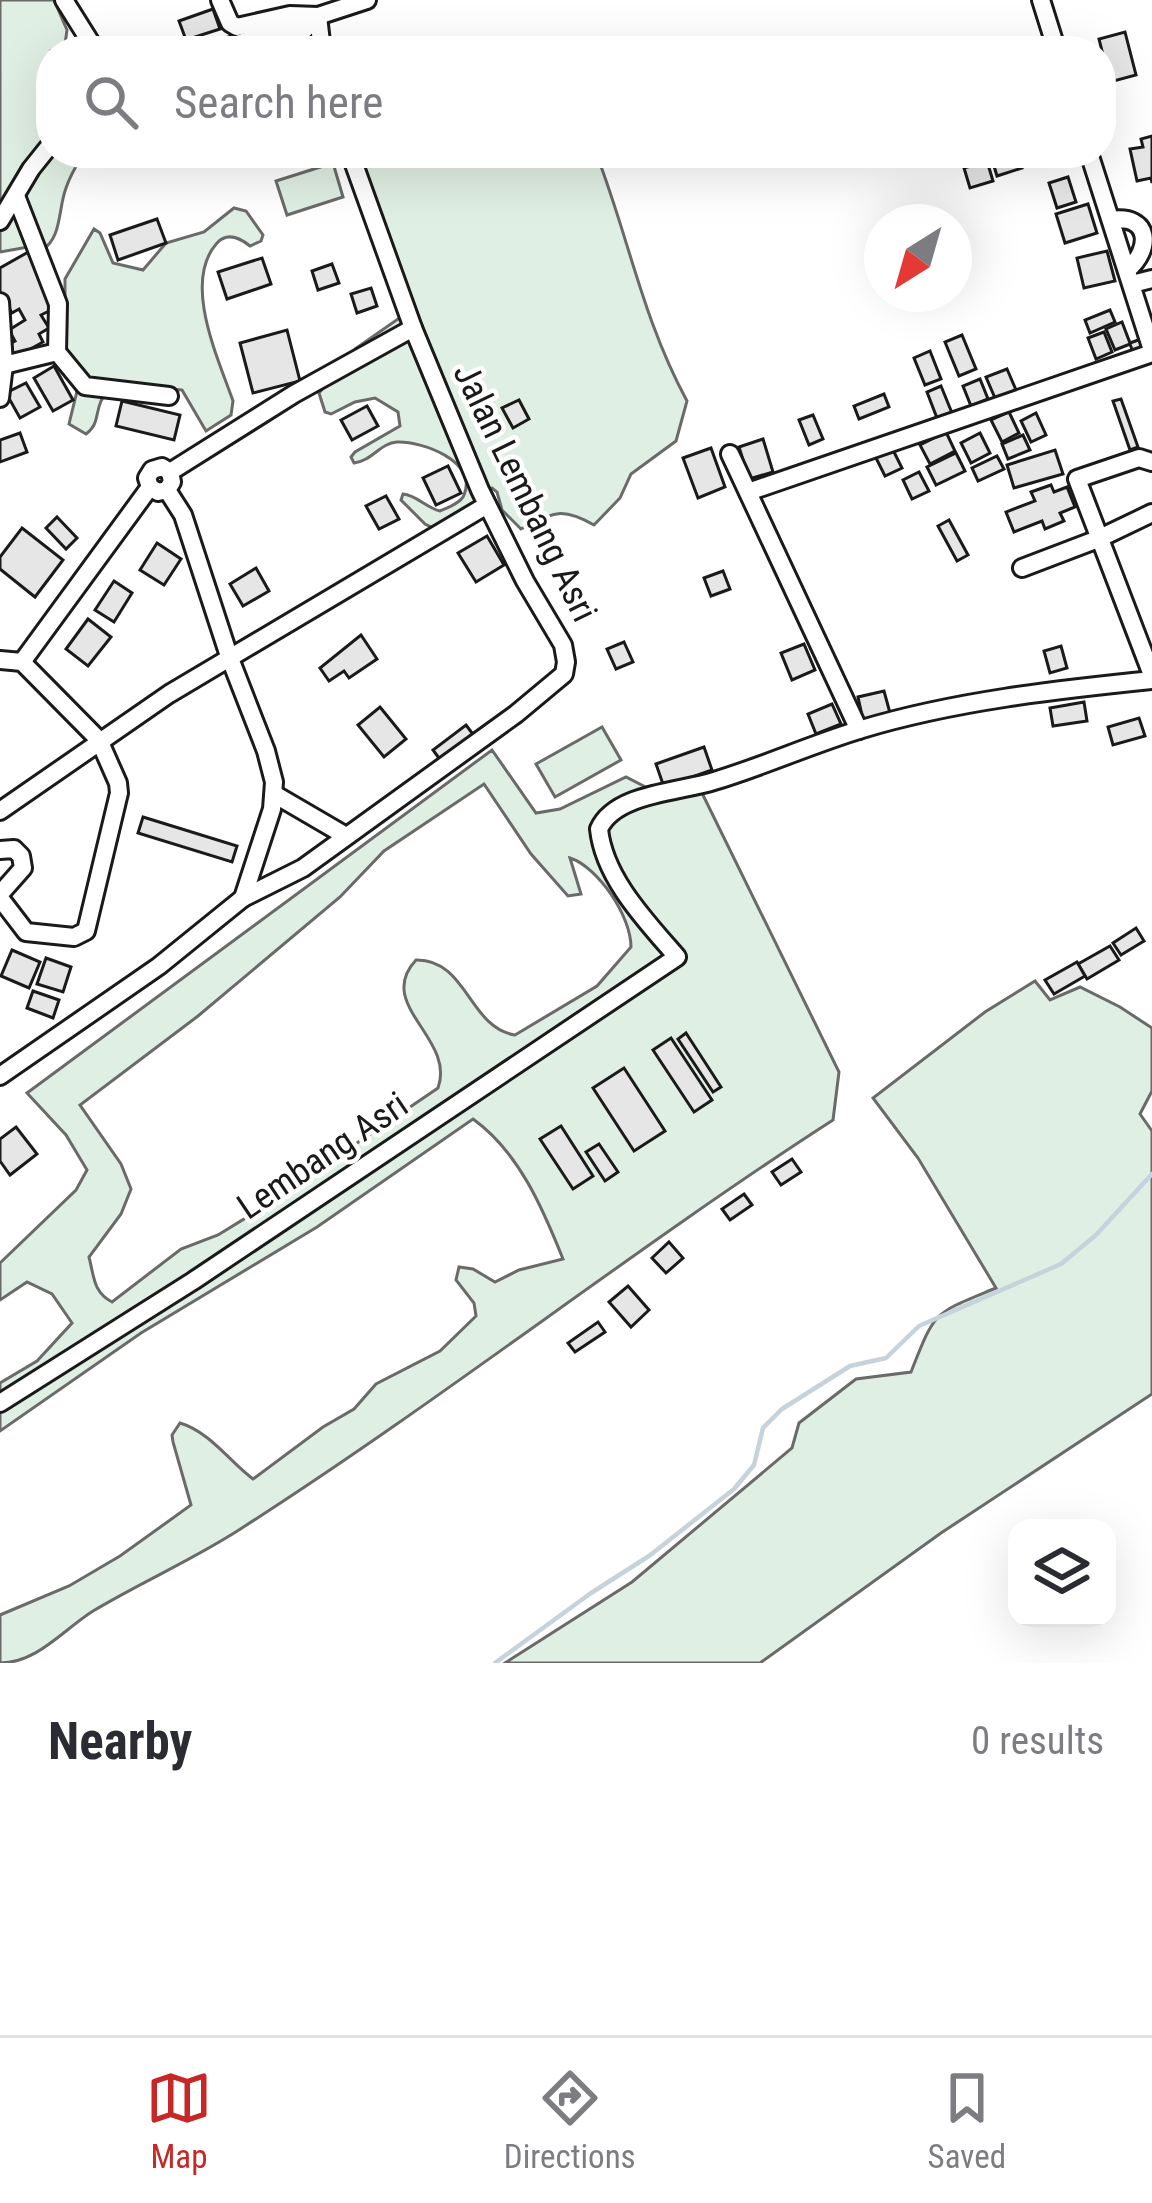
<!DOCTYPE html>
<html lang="en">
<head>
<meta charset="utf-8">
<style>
	:root { --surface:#fff; --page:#f2f2f3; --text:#2b2b33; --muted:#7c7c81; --line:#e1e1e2; --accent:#c62828 }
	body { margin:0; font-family:"Roboto Condensed",sans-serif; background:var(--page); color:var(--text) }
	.controls { position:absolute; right:36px; bottom:36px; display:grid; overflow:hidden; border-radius:24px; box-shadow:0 12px 48px #0002 }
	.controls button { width:108px; height:108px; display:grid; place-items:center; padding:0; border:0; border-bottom:3px solid var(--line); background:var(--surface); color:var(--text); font:60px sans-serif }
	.compass { position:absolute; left:864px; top:204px; width:108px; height:108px; border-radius:50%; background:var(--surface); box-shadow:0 12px 48px #0002; rotate:217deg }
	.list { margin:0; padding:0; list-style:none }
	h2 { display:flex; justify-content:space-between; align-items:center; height:156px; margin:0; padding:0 48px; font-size:51px }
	h2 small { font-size:39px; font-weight:400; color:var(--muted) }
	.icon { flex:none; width:66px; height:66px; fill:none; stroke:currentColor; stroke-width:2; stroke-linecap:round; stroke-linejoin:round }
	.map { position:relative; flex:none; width:1152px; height:1663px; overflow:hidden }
	.search { position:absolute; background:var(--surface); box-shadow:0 12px 48px #0002; left:36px; right:36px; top:36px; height:132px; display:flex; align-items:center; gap:30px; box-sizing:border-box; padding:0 42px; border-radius:48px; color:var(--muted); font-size:45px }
	.sheet { height:372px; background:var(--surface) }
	nav { display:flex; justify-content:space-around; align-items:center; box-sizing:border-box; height:168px; border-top:3px solid var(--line); background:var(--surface); font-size:33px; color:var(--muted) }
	nav a { display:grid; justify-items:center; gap:6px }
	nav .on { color:var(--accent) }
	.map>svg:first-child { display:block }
	.green { fill:#e0efe3; stroke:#6a6a6a; stroke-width:3; fill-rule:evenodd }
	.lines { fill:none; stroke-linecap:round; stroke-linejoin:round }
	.stream { stroke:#c6d2dc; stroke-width:4.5 }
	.building { fill:#e6e6e6; stroke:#1a1a1a; stroke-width:3 }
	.minor-casing { stroke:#1a1a1a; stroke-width:22 }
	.minor { stroke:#fff; stroke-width:16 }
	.labels { text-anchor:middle; stroke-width:9; stroke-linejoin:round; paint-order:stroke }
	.street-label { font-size:36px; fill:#1a1a1a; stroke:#fff }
</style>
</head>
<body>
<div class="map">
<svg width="1152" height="1663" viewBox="0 0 1152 1663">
	<rect width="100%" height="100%" fill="#fff"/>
	<g class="green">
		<path d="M0,0H54L67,30L64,51H51V153H84C77,164 70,176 66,188C58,209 62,238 42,250L28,247L0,252Z"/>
		<path d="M401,153H596C629,238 642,318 687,401L676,441L631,474L620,498L594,525C560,506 554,513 521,529L502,510L497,492L492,488C471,501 460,520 437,530L425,524L401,500L403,494C416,495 427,508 440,511C447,508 461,503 464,495C478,461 422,441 397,442C380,443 372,461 354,463L351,457L355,452L400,426L398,412L375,398L355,402L331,414L325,412L319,393L330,379L343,373L355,349L411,310L362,160L378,161Z"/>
		<polygon points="333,163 343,197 287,215 276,181"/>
		<path d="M234,208L246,211L263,235L261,241L250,246C240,238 227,232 217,243C182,282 218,358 233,401L231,415L206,431L182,390C159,388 114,374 101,401C95,415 99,424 86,434L69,424L78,387L65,372V279L94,229L100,233L113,263L143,270L166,243L204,232Z"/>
		<polygon points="602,727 621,760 555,797 536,764"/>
		<path d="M492,750L536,813L560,809L626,777L665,797L701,791L839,1072L833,1120C633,1249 446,1397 245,1526C197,1558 143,1581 93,1611C63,1630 37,1663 0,1663V1615L69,1586L120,1556L191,1505L173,1442L172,1435L180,1423C210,1432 230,1462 253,1479L323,1427L354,1409L376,1384L440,1351L476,1316L474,1303L456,1280L459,1267L473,1269L495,1282L519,1270L563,1259C543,1209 519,1152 473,1119L317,1227L141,1333L0,1431V1383L37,1361L72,1323L52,1294L27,1282L0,1300V1263L76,1190L87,1170L66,1135L27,1093ZM484,784L531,854L568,896L581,894L570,858C598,867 631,916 631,947L597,986L515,1035C469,1028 467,959 416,960C374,1005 456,1038 438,1088L257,1211L218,1235L181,1249L112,1302C93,1292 94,1276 89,1257L121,1214L131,1189L121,1164L80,1105L198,1016L340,897L384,851Z"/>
		<path d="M1035,981L1050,1000L1080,987L1120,1007L1152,1028V1091L1140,1114L1152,1131V1394L941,1533L760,1663H505L632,1582L792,1448L799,1423L856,1379L911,1372C936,1309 933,1314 996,1288L918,1158L873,1098L985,1012Z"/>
	</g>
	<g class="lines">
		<polyline class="stream" points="495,1663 591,1593 649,1556 734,1489 754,1465 763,1428 782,1409 850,1366 886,1358 919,1326 1061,1264 1096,1235 1152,1174"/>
	</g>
	<g class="building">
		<polygon points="213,9 220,29 186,40 179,21"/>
		<polygon points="1125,32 1136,75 1110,82 1099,39"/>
		<polygon points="1152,136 1152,183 1151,178 1137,181 1130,149 1143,147 1141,139"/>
		<polygon points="1001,153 1018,153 1022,168 997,176 991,156"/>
		<polygon points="987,161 993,181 970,188 964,168"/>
		<polygon points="1068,177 1076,202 1057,208 1049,183"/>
		<polygon points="1088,204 1097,233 1065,243 1056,214"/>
		<polygon points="157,219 166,243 118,260 110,235"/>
		<polygon points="30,251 55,308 41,315 49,328 39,334 43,342 14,358 7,345 15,341 9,330 25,320 19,309 12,313 0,292 0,268"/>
		<polygon points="1107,251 1115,281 1084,288 1077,258"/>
		<polygon points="262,258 271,284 227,299 218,272"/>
		<polygon points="332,264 339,283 318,290 312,271"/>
		<polygon points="371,288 377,306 357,313 351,294"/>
		<polygon points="1110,310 1115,322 1090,333 1085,320"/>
		<polygon points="1122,322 1130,343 1141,339 1145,350 1134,355 1130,344 1115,350 1106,329"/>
		<polygon points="287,330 300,381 253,393 240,343"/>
		<polygon points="1104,332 1112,352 1096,359 1088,338"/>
		<polygon points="962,335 976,369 959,376 945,342"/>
		<polygon points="930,351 941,379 925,385 914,358"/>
		<polygon points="54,366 73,400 53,411 34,378"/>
		<polygon points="1007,369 1016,390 995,398 986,377"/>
		<polygon points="980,379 988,399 971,406 963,386"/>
		<polygon points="26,383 40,407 20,418 6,393"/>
		<polygon points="941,386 952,413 937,418 927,392"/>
		<polygon points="884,394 889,407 859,419 854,406"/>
		<polygon points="1121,399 1138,447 1130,450 1113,401"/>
		<polygon points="519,400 529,419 513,428 502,408"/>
		<polygon points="122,401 180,415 174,440 116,426"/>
		<polygon points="367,406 378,426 352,440 341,420"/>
		<polygon points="1009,412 1019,433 1002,442 991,420"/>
		<polygon points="1036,413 1046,435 1031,442 1021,421"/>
		<polygon points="813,415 823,439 809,445 799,420"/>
		<polygon points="946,432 955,451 930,464 920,445"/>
		<polygon points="20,433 27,452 0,462 0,440"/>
		<polygon points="980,433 990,453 971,463 961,443"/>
		<polygon points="1023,435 1030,450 1008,459 1002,444"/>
		<polygon points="763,439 773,472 749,479 739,447"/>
		<polygon points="891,446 902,468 885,476 874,454"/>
		<polygon points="711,448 725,487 698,498 683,458"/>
		<polygon points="1055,450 1063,474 1014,488 1007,465"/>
		<polygon points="956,453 965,471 936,485 927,467"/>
		<polygon points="997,456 1004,469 978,481 972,468"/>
		<polygon points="448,466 461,493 436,505 423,478"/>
		<polygon points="919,472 929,491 912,499 903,480"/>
		<polygon points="1051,485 1054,492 1067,487 1075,507 1060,513 1064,521 1045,529 1042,521 1014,532 1006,512 1035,501 1031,492"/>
		<polygon points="386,496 399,519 379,529 366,506"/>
		<polygon points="57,517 77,538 66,549 46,528"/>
		<polygon points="949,520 968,555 957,561 938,526"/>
		<polygon points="22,528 63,560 35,597 0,569 0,557"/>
		<polygon points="487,536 504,565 476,582 458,553"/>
		<polygon points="157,543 181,559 164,585 140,570"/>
		<polygon points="256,568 269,591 243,606 230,584"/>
		<polygon points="723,571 730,589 711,596 704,578"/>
		<polygon points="114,581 132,593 114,622 95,610"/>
		<polygon points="88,619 111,637 88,666 66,649"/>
		<polygon points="361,635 377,659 349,678 344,671 329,681 320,668"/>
		<polygon points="624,642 633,662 616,669 607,649"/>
		<polygon points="804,644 815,670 792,680 781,653"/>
		<polygon points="1061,646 1067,668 1050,673 1044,651"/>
		<polygon points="884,691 890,713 863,720 858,697"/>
		<polygon points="1084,702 1087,721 1053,726 1050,708"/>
		<polygon points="832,704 841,724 816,734 808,714"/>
		<polygon points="380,707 406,739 384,757 358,725"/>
		<polygon points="1139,718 1145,736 1113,745 1108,727"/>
		<polygon points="466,725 475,737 441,761 433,750"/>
		<polygon points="704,747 712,770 664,787 656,764"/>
		<polygon points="143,817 237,846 232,862 138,833"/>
		<polygon points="1136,928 1144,941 1121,955 1113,943"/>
		<polygon points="1110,946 1119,960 1087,979 1078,964"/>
		<polygon points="12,950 40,962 29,988 1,976"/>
		<polygon points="46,958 71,967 63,992 37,984"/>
		<polygon points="1077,962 1085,976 1054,994 1045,980"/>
		<polygon points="33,991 59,1000 53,1018 27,1008"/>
		<polygon points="686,1033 721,1087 713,1092 678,1039"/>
		<polygon points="671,1038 712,1100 694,1112 653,1050"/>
		<polygon points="624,1068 665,1131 634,1151 593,1088"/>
		<polygon points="561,1126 593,1176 573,1189 540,1139"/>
		<polygon points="16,1127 37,1154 10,1175 0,1161 0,1139"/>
		<polygon points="599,1144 618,1172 605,1181 586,1152"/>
		<polygon points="792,1159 801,1172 781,1185 772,1172"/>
		<polygon points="744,1194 752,1205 730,1220 722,1209"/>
		<polygon points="669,1242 683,1258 666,1273 652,1258"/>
		<polygon points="628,1286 649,1310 631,1327 609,1302"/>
		<polygon points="598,1322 605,1332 575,1352 568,1343"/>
	</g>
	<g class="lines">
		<g class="minor-casing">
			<g id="minor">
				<polyline points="64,0 96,51"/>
				<polyline points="220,0 230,23 237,27 290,15 318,16"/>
				<polyline points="1041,0 1057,51"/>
				<polyline points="217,51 300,22"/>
				<polyline points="266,51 295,39 313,21"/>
				<polyline points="322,51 318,16 367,0"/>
				<polyline points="1089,153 1152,350"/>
				<polyline points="16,196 58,304 57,352"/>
				<path d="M1111,220C1151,214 1152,250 1127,270"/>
				<polyline points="0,221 31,169 51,144"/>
				<polyline points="1132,284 1152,279"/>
				<polyline points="0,302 4,365 0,398"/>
				<polyline points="4,365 57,352 85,386 169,396"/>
				<polyline points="730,454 859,730"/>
				<polyline points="1152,462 1139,458 1077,479 1152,675"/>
				<polyline points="170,472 294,394 413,328"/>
				<polyline points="748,492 1152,353"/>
				<polyline points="1022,568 1098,539 1152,513"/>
				<polyline points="0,660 22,662 99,740 118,783 119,793 86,931 74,937 26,932 0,898"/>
				<polyline points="22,662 150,487"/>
				<polyline points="274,794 346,836"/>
				<polyline points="0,811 169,694 487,505"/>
				<polyline points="0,850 14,849 21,856 23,868 0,894"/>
				<polyline points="243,898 303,868 516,714 564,674 566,662 563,645 525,581 480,490 413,328 350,153"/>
				<polyline points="0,1076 159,966 243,898 272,809 274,782 266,751 229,656 183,515 167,490 158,492 150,487 147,478 152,470 162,467 170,472 172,482 167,490"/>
				<path d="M0,1403L193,1281L677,957C646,921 604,878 599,829C615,793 680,792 714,781C764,766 812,744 862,729C955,701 1055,690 1152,680"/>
			</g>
		</g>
		<use href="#minor" class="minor"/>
	</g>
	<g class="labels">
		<g class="street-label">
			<text transform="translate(526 492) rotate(64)" y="13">Jalan Lembang Asri</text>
			<text transform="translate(322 1155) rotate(-34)" y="13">Lembang Asri</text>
		</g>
	</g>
</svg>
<div class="controls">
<button><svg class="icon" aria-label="layers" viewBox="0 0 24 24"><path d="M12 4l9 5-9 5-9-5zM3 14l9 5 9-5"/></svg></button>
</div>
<svg class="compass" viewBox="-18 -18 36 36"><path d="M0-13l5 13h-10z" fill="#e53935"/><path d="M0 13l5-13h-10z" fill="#7c7c81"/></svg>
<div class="search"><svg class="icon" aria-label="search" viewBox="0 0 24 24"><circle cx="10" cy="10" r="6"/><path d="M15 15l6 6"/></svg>Search here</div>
</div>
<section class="sheet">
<h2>Nearby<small>0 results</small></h2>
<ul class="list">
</ul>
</section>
<nav>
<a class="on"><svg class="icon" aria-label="map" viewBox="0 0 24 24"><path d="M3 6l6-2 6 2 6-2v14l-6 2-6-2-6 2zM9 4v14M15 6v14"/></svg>Map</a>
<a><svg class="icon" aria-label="directions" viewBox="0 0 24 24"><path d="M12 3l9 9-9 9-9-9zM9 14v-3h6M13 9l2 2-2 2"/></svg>Directions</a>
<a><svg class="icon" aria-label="saved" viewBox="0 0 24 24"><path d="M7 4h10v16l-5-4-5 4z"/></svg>Saved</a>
</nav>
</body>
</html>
